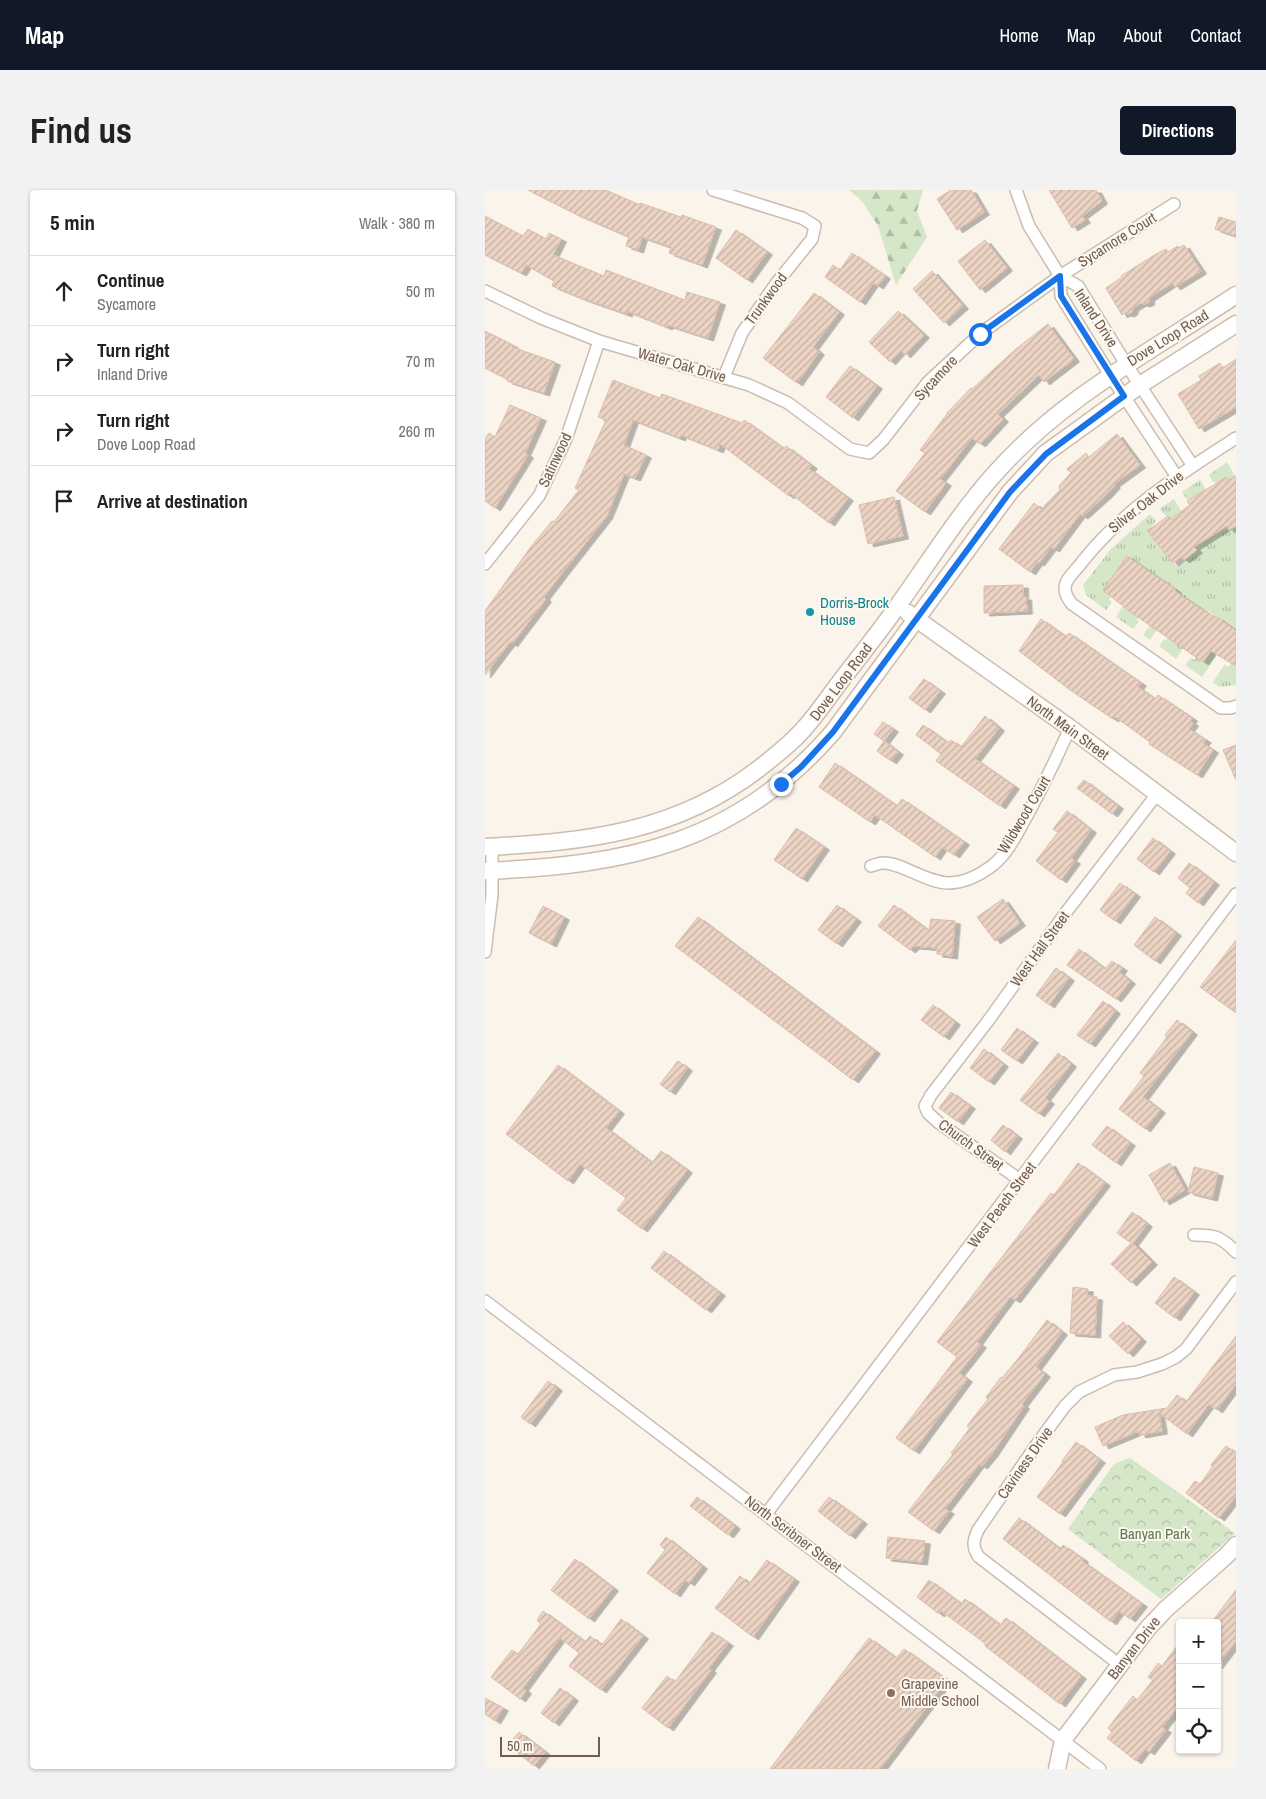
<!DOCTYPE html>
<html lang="en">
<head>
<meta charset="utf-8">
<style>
	:root { --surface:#fff; --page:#f2f2f2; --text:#222; --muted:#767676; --line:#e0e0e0; --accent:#111827 }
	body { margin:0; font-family:"Archivo Narrow",sans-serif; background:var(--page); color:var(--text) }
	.controls { position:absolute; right:15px; bottom:15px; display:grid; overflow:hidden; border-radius:5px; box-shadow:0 1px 4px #0004 }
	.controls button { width:45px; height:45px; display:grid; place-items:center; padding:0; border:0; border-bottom:1px solid var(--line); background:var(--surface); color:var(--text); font:25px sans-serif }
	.scale { position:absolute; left:15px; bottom:12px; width:100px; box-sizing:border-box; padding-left:5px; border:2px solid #725c50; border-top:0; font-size:14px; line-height:18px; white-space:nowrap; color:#725c50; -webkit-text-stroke:4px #fdf8f0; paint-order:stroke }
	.stop { position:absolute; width:15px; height:15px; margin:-11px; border:4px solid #1a73e8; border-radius:50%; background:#fff }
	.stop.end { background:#1a73e8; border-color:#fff; box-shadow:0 1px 5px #0008 }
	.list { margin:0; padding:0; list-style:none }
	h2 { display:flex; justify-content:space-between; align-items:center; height:65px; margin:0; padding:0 20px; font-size:21px }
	h2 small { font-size:16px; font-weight:400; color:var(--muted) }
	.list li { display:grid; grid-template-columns:32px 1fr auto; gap:15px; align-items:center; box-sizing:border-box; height:70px; padding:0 20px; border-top:1px solid var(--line) }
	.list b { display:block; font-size:19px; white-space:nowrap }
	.list p { margin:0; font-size:16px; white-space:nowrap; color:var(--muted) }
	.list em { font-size:16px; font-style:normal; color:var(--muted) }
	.icon { flex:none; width:28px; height:28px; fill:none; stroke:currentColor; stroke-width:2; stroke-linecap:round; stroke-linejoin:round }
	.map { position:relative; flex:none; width:751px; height:1579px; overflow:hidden; border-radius:5px }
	header { display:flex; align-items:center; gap:30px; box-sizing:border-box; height:70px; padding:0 25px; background:var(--accent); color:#fff }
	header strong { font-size:24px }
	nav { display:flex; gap:28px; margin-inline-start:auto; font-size:18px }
	.intro { display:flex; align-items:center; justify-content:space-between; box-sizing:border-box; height:120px; padding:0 30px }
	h1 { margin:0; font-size:35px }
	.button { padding:12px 22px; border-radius:5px; background:var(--accent); color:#fff; font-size:18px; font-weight:700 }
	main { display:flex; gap:30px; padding:0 30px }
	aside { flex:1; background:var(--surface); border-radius:5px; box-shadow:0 1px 4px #0004 }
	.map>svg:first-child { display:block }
	.grass { fill:url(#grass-tufts) }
	.forest { fill:url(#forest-firs) }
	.park { fill:url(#park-crowns) }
	.building { fill:url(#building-hatch); stroke:#ddbca7; filter:url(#shadow) }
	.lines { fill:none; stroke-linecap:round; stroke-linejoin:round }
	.street-casing { stroke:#cbbcb1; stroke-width:14 }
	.secondary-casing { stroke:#cdbcaf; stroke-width:19 }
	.street { stroke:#fff; stroke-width:11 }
	.secondary { stroke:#fff; stroke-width:16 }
	.route { stroke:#1a73e8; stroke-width:6 }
	.culture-dot { fill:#0f9aa8; stroke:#fdf8f0; stroke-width:2 }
	.education-dot { fill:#8d6e63; stroke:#fdf8f0; stroke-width:2 }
	.labels { text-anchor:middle; stroke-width:4; stroke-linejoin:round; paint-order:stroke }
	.street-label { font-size:15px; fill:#725c50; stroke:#fdf8f0 }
	.culture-label { font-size:15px; fill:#0d838f; stroke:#fdf8f0; text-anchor:start }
	.park-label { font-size:15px; fill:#5a7b4d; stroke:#fdf8f0 }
	.education-label { font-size:15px; fill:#785e54; stroke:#fdf8f0; text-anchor:start }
</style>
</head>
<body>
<header>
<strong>Map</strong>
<nav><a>Home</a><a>Map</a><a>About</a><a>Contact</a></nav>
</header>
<div class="intro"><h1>Find us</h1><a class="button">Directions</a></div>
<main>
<aside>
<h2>5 min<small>Walk · 380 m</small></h2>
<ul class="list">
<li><svg class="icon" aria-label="ahead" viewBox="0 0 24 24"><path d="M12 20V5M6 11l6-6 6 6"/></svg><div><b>Continue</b><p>Sycamore</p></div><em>50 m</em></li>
<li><svg class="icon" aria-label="right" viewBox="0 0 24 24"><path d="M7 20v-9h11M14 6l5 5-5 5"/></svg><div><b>Turn right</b><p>Inland Drive</p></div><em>70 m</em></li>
<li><svg class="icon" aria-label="right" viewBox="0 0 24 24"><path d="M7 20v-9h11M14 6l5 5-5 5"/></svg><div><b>Turn right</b><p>Dove Loop Road</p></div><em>260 m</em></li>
<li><svg class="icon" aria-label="arrive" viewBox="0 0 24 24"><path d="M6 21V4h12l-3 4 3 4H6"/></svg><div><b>Arrive at destination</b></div></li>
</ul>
</aside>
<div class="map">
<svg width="751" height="1579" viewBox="0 0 751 1579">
	<defs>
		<pattern id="grass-tufts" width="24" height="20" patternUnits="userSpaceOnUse" patternTransform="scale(1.25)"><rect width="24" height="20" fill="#d5e6c9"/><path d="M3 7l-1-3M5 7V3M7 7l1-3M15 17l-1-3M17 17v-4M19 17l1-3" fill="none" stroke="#b1bea6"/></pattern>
		<pattern id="forest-firs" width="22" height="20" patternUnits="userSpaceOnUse" patternTransform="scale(1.25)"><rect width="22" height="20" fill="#d5e6c9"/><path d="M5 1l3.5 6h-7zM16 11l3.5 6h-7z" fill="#b1bea6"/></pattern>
		<pattern id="park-crowns" width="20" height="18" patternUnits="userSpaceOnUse" patternTransform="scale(1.25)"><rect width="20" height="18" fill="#d5e6c9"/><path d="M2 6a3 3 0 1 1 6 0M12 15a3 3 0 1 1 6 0" fill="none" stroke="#b1bea6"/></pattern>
		<pattern id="building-hatch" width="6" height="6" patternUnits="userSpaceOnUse" patternTransform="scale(1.25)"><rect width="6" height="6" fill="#ecd4c5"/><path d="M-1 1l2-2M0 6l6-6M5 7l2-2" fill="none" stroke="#c4afa2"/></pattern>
		<filter id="shadow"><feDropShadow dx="5.5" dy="3" stdDeviation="0" flood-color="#0004"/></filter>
	</defs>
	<rect width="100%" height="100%" fill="#faf4ea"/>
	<g class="grass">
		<polygon points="742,272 750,286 751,303 741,287 732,293 728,292 724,285"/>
		<polygon points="715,290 744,340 751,336 751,441 731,464 732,465 717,487 700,475 706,468 709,470 711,467 718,472 744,435 723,421 691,469 674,456 679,449 681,450 683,448 673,438 665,450 658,445 691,399 670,385 644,421 654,428 652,430 654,432 648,439 631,427 641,411 643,367 641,367 618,400 626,406 624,410 627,412 621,420 601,405 598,395 626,359 665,324 671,331 662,342 688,373 692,376 701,372 700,370 711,360 683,326 682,327 674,319 689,309 715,353 737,339 706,309 701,309 697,302"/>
		<polygon points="746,473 751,477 751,495 734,497 728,492 740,474 743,477"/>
	</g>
	<polygon class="forest" points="364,0 438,0 432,21 442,47 411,95 393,36 377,11"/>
	<polygon class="park" points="645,1268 750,1343 676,1409 583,1339 629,1274"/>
	<g class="building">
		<polygon points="43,0 121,0 155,15 155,13 196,27 197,25 231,37 217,75 184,63 186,57 157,47 153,60 141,56 144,47 91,24"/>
		<polygon points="466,0 486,0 499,22 472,40 452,9"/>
		<polygon points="564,0 611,0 617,11 597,26 600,30 587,38"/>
		<polygon points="0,26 38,46 43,39 61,49 64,43 76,49 68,65 119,86 121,80 200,110 202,102 235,112 223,148 183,135 182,137 142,121 142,124 99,109 67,96 69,91 41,75 36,83 0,65"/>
		<polygon points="734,27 751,32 751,46 730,39"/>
		<polygon points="251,40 282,62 262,90 231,68"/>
		<polygon points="500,50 522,78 495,100 473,71"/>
		<polygon points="699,55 716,81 690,97 687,93 664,108 664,112 660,114 656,113 648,118 647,122 644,124 640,123 637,125 621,98 637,87 636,86 671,64 681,59 683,62 693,56 694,58"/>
		<polygon points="367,63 400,86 393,96 388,93 375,112 340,87 348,75 355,80"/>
		<polygon points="447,81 478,116 459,133 428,99"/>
		<polygon points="329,103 354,122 328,157 334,162 312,193 278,168"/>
		<polygon points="413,121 439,145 420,165 416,160 405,172 384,152"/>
		<polygon points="563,134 589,169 559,192 554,185 513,224 518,229 495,254 487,248 455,289 461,293 440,322 411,301 440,263 435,260 462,224 462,223 486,198 487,199 531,159"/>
		<polygon points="0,141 28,155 27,157 70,172 59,203 22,191 22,189 0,178"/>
		<polygon points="751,169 751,217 714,239 693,204 716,190 714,186 735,173 738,178"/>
		<polygon points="365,176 392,196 368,228 341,207"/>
		<polygon points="128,190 175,208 177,204 257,233 259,230 299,259 301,256 327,276 324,279 363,308 344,333 306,304 304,306 235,254 233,260 196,245 195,248 148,230 139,255 161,265 150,288 139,284 122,326 78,382 59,407 61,409 27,454 25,452 0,485 0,421 45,358 67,331 69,332 94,300 90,298 121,230 113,227"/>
		<polygon points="25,215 56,228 40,263 43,265 10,318 0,311 0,249 4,243 10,247"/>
		<polygon points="632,244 655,275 629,294 630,295 623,303 601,323 597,326 595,324 569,359 566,357 554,373 552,372 545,382 514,359 549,313 556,319 575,300 574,296 586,283 582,279 601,263 604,267"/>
		<polygon points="751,286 751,336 744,340 742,336 709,357 712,360 699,370 696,367 688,373 662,341 683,326 686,329 705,315 702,311 732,293 741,287 743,290"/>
		<polygon points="409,307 418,346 383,354 374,315"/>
		<polygon points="642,366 691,400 690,401 722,423 722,422 731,428 732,427 751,441 751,476 726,461 718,472 644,421 618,400"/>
		<polygon points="538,395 538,407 541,407 542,421 499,423 499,396"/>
		<polygon points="556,429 581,447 584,443 637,480 656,493 653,497 670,509 673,505 707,528 705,531 708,533 704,539 721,550 718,553 728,560 712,585 664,554 665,552 630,527 628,529 585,500 534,461"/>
		<polygon points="439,489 455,501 440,520 424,508"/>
		<polygon points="500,526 514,538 490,569 529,596 515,616 451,571 456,564 431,545 438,535 463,553 466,550 476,557"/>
		<polygon points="398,532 408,539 399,551 389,544"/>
		<polygon points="399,551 413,562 406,571 392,561"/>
		<polygon points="751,555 751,590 738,560"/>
		<polygon points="350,573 412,616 417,609 479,652 469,665 457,657 450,667 390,625 385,632 334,597"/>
		<polygon points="599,590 633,616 627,624 592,598"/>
		<polygon points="582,621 606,640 586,668 590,671 576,690 551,671 573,642 568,639"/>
		<polygon points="311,638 339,657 317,689 289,670"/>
		<polygon points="668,648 685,661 669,682 652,669"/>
		<polygon points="704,673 729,692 713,713 701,703 705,698 693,688"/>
		<polygon points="635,693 650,704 630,731 615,720"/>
		<polygon points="518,709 535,733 510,751 492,727"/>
		<polygon points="352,715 371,729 352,754 333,740"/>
		<polygon points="409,715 444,741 446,729 470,731 467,766 452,764 452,758 429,756 425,760 393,736"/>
		<polygon points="58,716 79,727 66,754 44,743"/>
		<polygon points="213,727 390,861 368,890 190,756"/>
		<polygon points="670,727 691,743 670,771 649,755"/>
		<polygon points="751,750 751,823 715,797"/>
		<polygon points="594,759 620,779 627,771 637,778 634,782 645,791 631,809 582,775"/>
		<polygon points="571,778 584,788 564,815 551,805"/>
		<polygon points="618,811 630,821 605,854 592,845"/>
		<polygon points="448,815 470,832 459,847 436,830"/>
		<polygon points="692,830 707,842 658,907 675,920 660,939 634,919 659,886 655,883 682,847 680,845"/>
		<polygon points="532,838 548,850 532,871 516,860"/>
		<polygon points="499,859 518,874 504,892 485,878"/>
		<polygon points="573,863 586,874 560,908 564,911 554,924 535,910"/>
		<polygon points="193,871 202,878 185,902 175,894"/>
		<polygon points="73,875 134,921 121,938 167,973 176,961 202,980 157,1039 132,1020 141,1008 95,974 83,991 21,944"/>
		<polygon points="466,902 485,916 473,932 454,918"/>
		<polygon points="518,935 532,946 520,962 506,950"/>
		<polygon points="622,936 645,953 631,973 607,955"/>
		<polygon points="593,973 620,993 530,1110 525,1107 492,1152 496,1155 474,1183 482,1189 429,1261 411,1248 472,1167 452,1152 566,1003 569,1005"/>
		<polygon points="685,973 700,1000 679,1012 664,985"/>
		<polygon points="709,977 733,983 727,1008 703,1002"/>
		<polygon points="647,1022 662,1034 648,1053 667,1072 646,1093 626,1074 646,1053 632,1043"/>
		<polygon points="179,1061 235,1103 221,1120 166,1078"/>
		<polygon points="689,1087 709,1102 690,1128 670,1113"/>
		<polygon points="588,1097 603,1099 602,1106 612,1107 610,1145 585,1143"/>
		<polygon points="562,1130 577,1142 551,1177 560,1184 537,1214 539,1216 507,1264 497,1276 494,1274 460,1319 464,1321 449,1341 423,1322 468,1264 466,1263 485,1238 482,1236 503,1209 501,1207 516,1187 517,1188 536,1165"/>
		<polygon points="638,1132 656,1149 643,1164 624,1146"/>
		<polygon points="751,1146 751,1194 732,1220 724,1214 702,1244 674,1223 677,1241 655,1245 654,1241 618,1256 610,1237 638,1225 682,1218 692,1205 701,1212"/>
		<polygon points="63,1191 72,1198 45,1234 36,1227"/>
		<polygon points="591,1252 615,1270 575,1324 552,1307 578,1272 577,1271"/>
		<polygon points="741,1256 751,1263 751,1306 734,1328 701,1303 710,1291 715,1294 728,1276 726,1275"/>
		<polygon points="212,1307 250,1336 243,1345 205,1316"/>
		<polygon points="344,1307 377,1331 365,1346 333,1321"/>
		<polygon points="534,1328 575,1359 578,1355 598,1369 597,1371 657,1414 645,1429 634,1421 626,1432 518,1349"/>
		<polygon points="181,1347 217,1376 204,1393 200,1390 190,1404 162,1383 180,1360 175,1355"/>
		<polygon points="403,1347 440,1351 437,1372 401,1368"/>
		<polygon points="90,1369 128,1398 104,1429 66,1400"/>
		<polygon points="282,1370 309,1389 268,1447 230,1418 255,1386 264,1394"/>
		<polygon points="444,1390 476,1414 480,1409 515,1435 521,1428 596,1486 575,1514 500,1456 501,1454 456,1421 454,1424 432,1407"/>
		<polygon points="751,1400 751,1451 732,1476 732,1433 726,1433"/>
		<polygon points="58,1421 100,1452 105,1446 117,1455 136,1429 158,1446 116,1500 84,1476 94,1463 75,1448 38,1498 41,1501 35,1509 6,1487 27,1460 33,1464 56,1434 52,1430"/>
		<polygon points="227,1442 243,1453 224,1478 226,1480 183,1538 157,1518 182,1486 190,1492"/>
		<polygon points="384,1448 411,1468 419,1459 462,1490 395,1579 285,1579"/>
		<polygon points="695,1452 695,1514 677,1537 681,1540 670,1554 664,1562 660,1559 651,1571 622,1548 627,1542 623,1538 648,1506 652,1510 668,1490 663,1487 673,1473 677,1476"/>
		<polygon points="75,1498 88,1508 69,1533 56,1523"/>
		<polygon points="0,1508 18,1518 10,1531 0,1524"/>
		<polygon points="34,1542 60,1562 49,1576 23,1555"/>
	</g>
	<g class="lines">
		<g class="street-casing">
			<g id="street">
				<polyline points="228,0 317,28 330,36 327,49 290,95 257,143 239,187"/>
				<polyline points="531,0 544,36 575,86 576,106 625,185 692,287"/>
				<polyline points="575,86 593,96 641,174 708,276"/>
				<polyline points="0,101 56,128 114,151 264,195 303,213 365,259 384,263 398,250 443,192 495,144 575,86 689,14"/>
				<path d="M751,248C695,284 639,319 597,372C593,378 584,386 581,393C578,401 582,408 587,414L736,518H746L751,516"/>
				<polyline points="0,374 54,306 81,249 114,151"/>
				<path d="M386,676C390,675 394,673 398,673C415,672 440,692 463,693C480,693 495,685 508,675C524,662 533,641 543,624C558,596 572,567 585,538"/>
				<polyline points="0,762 7,705 7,657"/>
				<polyline points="535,990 454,933 443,923 440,916 446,905 503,831 582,721 672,604"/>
				<path d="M709,1045C731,1045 736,1047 751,1062"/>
				<path d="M0,1111C204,1268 411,1422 615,1579"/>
				<polyline points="281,1324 751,704"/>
				<path d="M635,1475L494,1367C487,1357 488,1351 493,1340L552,1254L580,1216L594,1202L629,1185L652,1182L677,1174L691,1167L701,1159L751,1092"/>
			</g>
		</g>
		<g class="secondary-casing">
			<g id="secondary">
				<polyline points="423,423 585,538 751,663"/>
				<path d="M0,657C102,652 193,642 276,577C290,566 304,555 316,542C331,526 342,509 355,492C375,466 395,441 414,414C444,372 472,327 506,288C574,209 665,162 751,105"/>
				<path d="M0,681C142,675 251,654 348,542L525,302L561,263L655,195L751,134"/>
				<polyline points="572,1579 578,1550 663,1438 681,1419 742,1365 751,1355"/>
			</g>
		</g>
		<use href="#street" class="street"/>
		<use href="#secondary" class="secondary"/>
	</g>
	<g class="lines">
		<polyline class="route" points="296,594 316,577 348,542 525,302 561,264 639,206 576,106 575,86 495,144"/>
	</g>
	<circle class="culture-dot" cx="325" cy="422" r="5"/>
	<circle class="education-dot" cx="406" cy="1503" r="5"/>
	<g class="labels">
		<g class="street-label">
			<text transform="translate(632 50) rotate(-32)" y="5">Sycamore Court</text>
			<text transform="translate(281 109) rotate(-54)" y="5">Trunkwood</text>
			<text transform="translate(611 128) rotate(57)" y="5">Inland Drive</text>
			<text transform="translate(683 148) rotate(-32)" y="5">Dove Loop Road</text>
			<text transform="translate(197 175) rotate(16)" y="5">Water Oak Drive</text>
			<text transform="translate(451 188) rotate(-47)" y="5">Sycamore</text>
			<text transform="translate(70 270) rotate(-65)" y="5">Satinwood</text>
			<text transform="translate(661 312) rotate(-38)" y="5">Silver Oak Drive</text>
			<text transform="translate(356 492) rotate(-53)" y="5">Dove Loop Road</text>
			<text transform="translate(583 538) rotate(36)" y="5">North Main Street</text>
			<text transform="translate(539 625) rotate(-59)" y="5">Wildwood Court</text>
			<text transform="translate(555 759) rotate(-54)" y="5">West Hall Street</text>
			<text transform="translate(486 955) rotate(36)" y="5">Church Street</text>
			<text transform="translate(517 1015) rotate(-53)" y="5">West Peach Street</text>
			<text transform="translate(540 1273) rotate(-55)" y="5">Caviness Drive</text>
			<text transform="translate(308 1344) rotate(37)" y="5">North Scribner Street</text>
			<text transform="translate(649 1458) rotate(-52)" y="5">Banyan Drive</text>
		</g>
		<g class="culture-label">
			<text x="335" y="418">Dorris-Brock<tspan x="335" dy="17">House</tspan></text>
		</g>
		<g class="park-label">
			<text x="670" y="1349">Banyan Park</text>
		</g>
		<g class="education-label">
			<text x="416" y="1499">Grapevine<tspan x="416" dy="17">Middle School</tspan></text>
		</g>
	</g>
</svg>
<div class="controls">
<button>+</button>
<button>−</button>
<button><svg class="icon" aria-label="locate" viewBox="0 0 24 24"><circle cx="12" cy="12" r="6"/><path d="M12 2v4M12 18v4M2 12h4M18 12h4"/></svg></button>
</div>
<div class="scale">50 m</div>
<div class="stop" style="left:495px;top:144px"></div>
<div class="stop end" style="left:296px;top:594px"></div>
</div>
</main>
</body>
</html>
